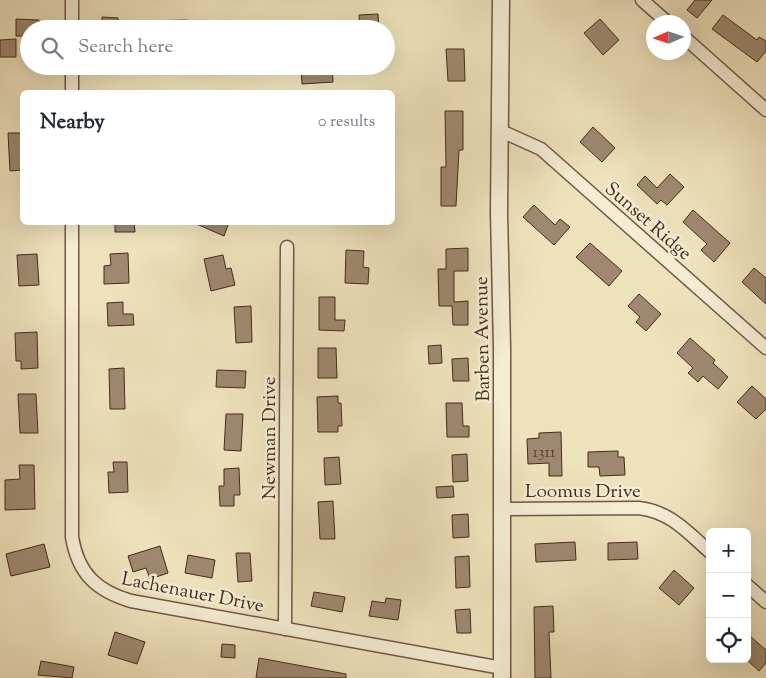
<!DOCTYPE html>
<html lang="en">
<head>
<meta charset="utf-8">
<style>
	:root { --surface:#fff; --page:#f2f2f3; --text:#1f2937; --muted:#747a83; --line:#e0e1e3 }
	body { margin:0; font-family:"Sorts Mill Goudy",serif; background:var(--page); color:var(--text) }
	.controls { position:absolute; right:15px; bottom:15px; display:grid; overflow:hidden; border-radius:8px; box-shadow:0 5px 20px #0002 }
	.controls button { width:45px; height:45px; display:grid; place-items:center; padding:0; border:0; border-bottom:1px solid var(--line); background:var(--surface); color:var(--text); font:25px sans-serif }
	.compass { position:absolute; left:646px; top:15px; width:45px; height:45px; border-radius:50%; background:var(--surface); box-shadow:0 5px 20px #0002; rotate:267deg }
	.list { margin:0; padding:0; list-style:none }
	h2 { display:flex; justify-content:space-between; align-items:center; height:65px; margin:0; padding:0 20px; font-size:21px }
	h2 small { font-size:16px; font-weight:400; color:var(--muted) }
	.icon { flex:none; width:28px; height:28px; fill:none; stroke:currentColor; stroke-width:2; stroke-linecap:round; stroke-linejoin:round }
	.map { position:relative; flex:none; width:766px; height:678px; overflow:hidden }
	.search { position:absolute; background:var(--surface); box-shadow:0 5px 20px #0002; left:20px; top:20px; width:375px; height:55px; display:flex; align-items:center; gap:12px; box-sizing:border-box; padding:0 18px; border-radius:28px; color:var(--muted); font-size:19px }
	.panel { position:absolute; background:var(--surface); box-shadow:0 5px 20px #0002; left:20px; top:90px; width:375px; height:135px; border-radius:8px }
	.map>svg:first-child { display:block }
	.building { fill:#9e8970; stroke:#48291d }
	.lines { fill:none; stroke-linecap:round; stroke-linejoin:round }
	.minor-casing { stroke:#725745; stroke-width:15 }
	.tertiary-casing { stroke:#725745; stroke-width:19 }
	.minor { stroke:#f4ecd3; stroke-width:12 }
	.tertiary { stroke:#f4ecd3; stroke-width:16 }
	.labels { text-anchor:middle; stroke-width:5; stroke-linejoin:round; paint-order:stroke }
	.number-label { font-size:16px; fill:#5e4132 }
	.street-label { font-size:19px; fill:#48291d; stroke:#f4ecd3 }
</style>
</head>
<body>
<div class="map">
<svg width="766" height="678" viewBox="0 0 766 678">
	<rect width="100%" height="100%" fill="#eee2bc"/>
	<filter id="stains"><feTurbulence type="fractalNoise" baseFrequency=".004" numOctaves="4"/><feColorMatrix values="0 0 0 0 .2 0 0 0 0 .09 0 0 0 0 .02 0 0 0 .5 -.17"/></filter>
	<radialGradient id="worn" r=".72"><stop offset=".6" stop-color="#630" stop-opacity="0"/><stop offset="1" stop-color="#630" stop-opacity=".3"/></radialGradient>
	<g class="building">
		<polygon points="695,0 712,0 697,18 687,10"/>
		<polygon points="378,14 379,29 360,29 359,15"/>
		<polygon points="723,15 757,40 759,37 766,41 766,51 757,62 712,29"/>
		<polygon points="102,17 118,18 118,29 102,29"/>
		<polygon points="16,19 39,20 39,29 29,29 29,36 16,36"/>
		<polygon points="600,19 619,40 603,55 584,33"/>
		<polygon points="187,20 187,29 149,29 149,21"/>
		<polygon points="16,39 16,57 0,57 0,40"/>
		<polygon points="446,49 464,49 465,81 448,81"/>
		<polygon points="301,66 332,66 333,82 302,84"/>
		<polygon points="445,111 463,111 463,150 459,150 456,206 441,206 441,167 446,167"/>
		<polygon points="593,127 615,148 602,162 580,142"/>
		<polygon points="8,133 22,133 22,170 10,171"/>
		<polygon points="670,174 684,187 667,205 661,200 657,204 637,185 645,176 657,188"/>
		<polygon points="534,205 555,225 560,219 570,227 554,245 523,217"/>
		<polygon points="693,210 730,243 714,262 701,250 707,244 683,222"/>
		<polygon points="115,222 134,222 135,232 115,232"/>
		<polygon points="192,222 229,222 224,236"/>
		<polygon points="590,243 622,271 609,286 576,257"/>
		<polygon points="468,248 468,271 454,271 454,302 468,301 468,325 453,325 452,306 439,306 438,269 446,269 446,249"/>
		<polygon points="346,250 364,251 363,267 369,268 368,284 345,283"/>
		<polygon points="128,253 129,283 104,284 104,266 111,265 110,254"/>
		<polygon points="37,254 39,285 19,286 17,255"/>
		<polygon points="223,255 226,269 231,268 235,285 211,291 204,259"/>
		<polygon points="754,268 766,278 766,304 742,282"/>
		<polygon points="639,294 661,314 646,331 636,322 640,317 628,306"/>
		<polygon points="319,297 335,297 335,320 345,320 344,331 319,330"/>
		<polygon points="123,302 123,314 133,314 134,325 108,326 107,303"/>
		<polygon points="251,306 252,342 236,343 234,307"/>
		<polygon points="37,332 38,368 21,369 21,361 16,361 15,333"/>
		<polygon points="690,338 715,360 713,363 728,377 718,389 703,376 698,382 688,373 693,368 677,353"/>
		<polygon points="441,345 442,363 429,364 428,346"/>
		<polygon points="318,348 336,348 337,378 318,378"/>
		<polygon points="468,358 469,381 453,381 452,359"/>
		<polygon points="124,368 125,409 110,409 109,369"/>
		<polygon points="217,370 246,371 245,388 216,387"/>
		<polygon points="752,386 766,399 766,409 756,419 737,402"/>
		<polygon points="18,394 36,394 38,433 20,433"/>
		<polygon points="338,396 338,403 341,403 342,426 338,426 338,432 318,432 317,397"/>
		<polygon points="446,403 462,403 463,426 469,426 469,437 447,437"/>
		<polygon points="226,414 243,414 241,451 224,450"/>
		<polygon points="561,432 562,476 549,476 549,463 528,464 527,439 539,438 539,433"/>
		<polygon points="618,451 618,457 624,457 625,475 600,476 599,467 588,467 588,452"/>
		<polygon points="467,454 468,481 453,482 452,455"/>
		<polygon points="339,457 341,484 325,485 324,458"/>
		<polygon points="113,462 127,462 128,492 109,493 108,472 114,472"/>
		<polygon points="19,465 34,465 35,509 5,510 5,480 20,479"/>
		<polygon points="239,468 240,495 234,495 234,506 220,506 219,486 224,486 224,469"/>
		<polygon points="453,486 454,497 437,498 436,487"/>
		<polygon points="333,501 335,539 320,539 318,502"/>
		<polygon points="468,514 469,537 453,538 452,515"/>
		<polygon points="575,542 576,560 536,562 535,544"/>
		<polygon points="637,542 638,559 608,560 608,543"/>
		<polygon points="44,544 50,567 11,576 6,554"/>
		<polygon points="160,546 168,573 150,579 146,568 133,572 128,556"/>
		<polygon points="236,553 250,553 252,581 238,582"/>
		<polygon points="188,555 215,560 212,578 185,573"/>
		<polygon points="469,556 470,587 456,588 455,557"/>
		<polygon points="674,570 694,588 679,605 659,588"/>
		<polygon points="314,592 345,597 342,612 311,606"/>
		<polygon points="386,598 401,600 398,620 369,616 372,601 385,603"/>
		<polygon points="553,606 554,632 549,632 551,678 535,678 534,607"/>
		<polygon points="470,609 471,633 457,633 455,610"/>
		<polygon points="115,632 145,642 137,664 108,655"/>
		<polygon points="751,637 766,650 766,663 759,671 747,660 747,642"/>
		<polygon points="222,644 235,645 235,658 221,657"/>
		<polygon points="259,658 346,674 346,678 256,678"/>
		<polygon points="41,661 74,667 72,678 38,675"/>
	</g>
	<g class="lines">
		<g class="minor-casing">
			<g id="minor">
				<polyline points="642,0 667,22"/>
				<polyline points="72,29 72,0"/>
				<polyline points="684,37 766,110"/>
				<polyline points="72,92 72,66"/>
				<polyline points="501,131 541,149 766,348"/>
				<path d="M72,222V537C78,574 97,591 131,601L502,668"/>
				<path d="M502,509L639,508C671,512 687,532 710,552"/>
				<polyline points="747,585 766,602"/>
				<polyline points="285,629 287,247"/>
			</g>
		</g>
		<g class="tertiary-casing">
			<polyline id="tertiary" points="501,0 499,212 502,348 502,678"/>
		</g>
		<use href="#minor" class="minor"/>
		<use href="#tertiary" class="tertiary"/>
	</g>
	<g class="labels">
		<g class="number-label">
			<text x="544" y="457">1311</text>
		</g>
		<g class="street-label">
			<text transform="translate(649 220) rotate(41)" y="7">Sunset Ridge</text>
			<text transform="translate(481 339) rotate(-91)" y="7">Barben Avenue</text>
			<text transform="translate(268 438) rotate(-90)" y="7">Newman Drive</text>
			<text x="583" y="497">Loomus Drive</text>
			<text transform="translate(193 591) rotate(11)" y="7">Lachenauer Drive</text>
		</g>
	</g>
	<rect width="100%" height="100%" filter="url(#stains)"/>
	<rect width="100%" height="100%" fill="url(#worn)"/>
</svg>
<div class="controls">
<button>+</button>
<button>−</button>
<button><svg class="icon" aria-label="locate" viewBox="0 0 24 24"><circle cx="12" cy="12" r="6"/><path d="M12 2v4M12 18v4M2 12h4M18 12h4"/></svg></button>
</div>
<svg class="compass" viewBox="-18 -18 36 36"><path d="M0-13l5 13h-10z" fill="#e53935"/><path d="M0 13l5-13h-10z" fill="#747a83"/></svg>
<div class="search"><svg class="icon" aria-label="search" viewBox="0 0 24 24"><circle cx="10" cy="10" r="6"/><path d="M15 15l6 6"/></svg>Search here</div>
<section class="panel">
<h2>Nearby<small>0 results</small></h2>
<ul class="list">
</ul>
</section>
</div>
</body>
</html>
